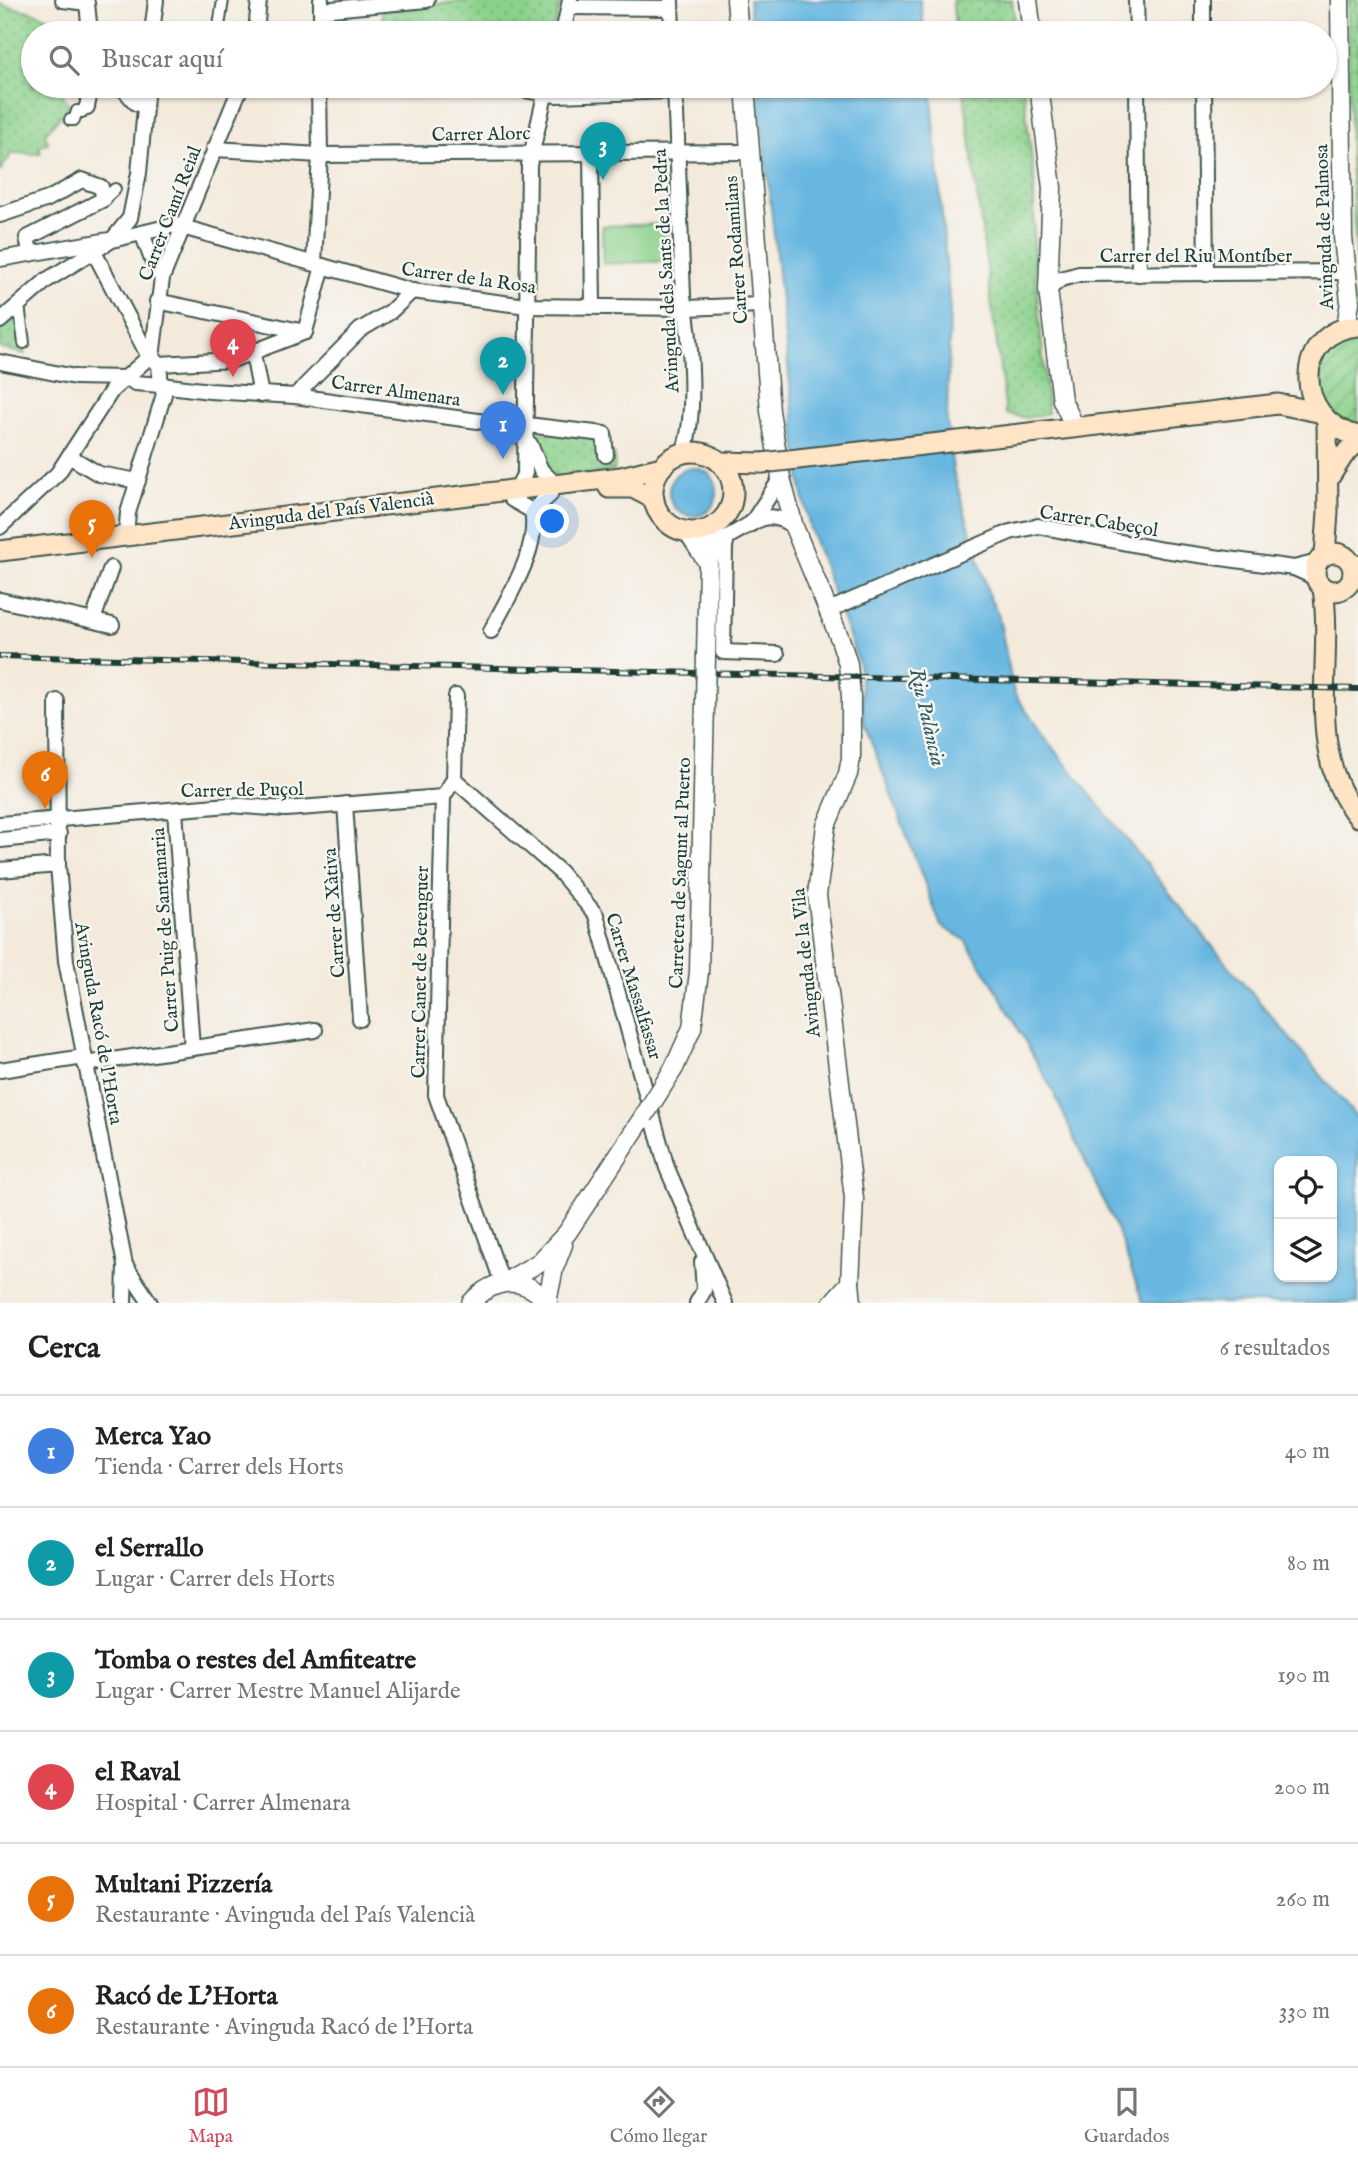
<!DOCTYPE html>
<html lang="es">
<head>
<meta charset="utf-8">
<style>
	:root { --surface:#fff; --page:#f2f2f2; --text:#222; --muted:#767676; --line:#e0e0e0; --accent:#d1495b }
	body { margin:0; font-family:"IM FELL English",serif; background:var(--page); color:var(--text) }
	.controls { position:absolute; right:21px; bottom:21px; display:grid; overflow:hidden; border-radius:14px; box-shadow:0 2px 5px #0004 }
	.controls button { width:63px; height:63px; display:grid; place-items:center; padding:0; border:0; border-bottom:2px solid var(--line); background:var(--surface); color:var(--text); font:35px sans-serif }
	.you { position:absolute; left:553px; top:522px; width:24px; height:24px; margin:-18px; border:5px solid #fff; border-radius:50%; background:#1a73e8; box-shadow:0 0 0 10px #1a73e833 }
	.badge { display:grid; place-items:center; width:46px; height:46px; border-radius:50%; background:var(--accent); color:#fff; font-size:23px; font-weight:700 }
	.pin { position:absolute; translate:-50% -58px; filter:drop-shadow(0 2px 4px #0008) }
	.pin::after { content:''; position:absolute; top:37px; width:24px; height:21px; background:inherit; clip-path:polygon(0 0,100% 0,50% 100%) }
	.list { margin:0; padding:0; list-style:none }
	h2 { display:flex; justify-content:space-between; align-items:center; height:91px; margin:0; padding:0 28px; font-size:30px }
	h2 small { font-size:23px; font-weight:400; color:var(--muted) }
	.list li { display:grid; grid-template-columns:46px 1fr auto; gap:21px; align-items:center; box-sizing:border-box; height:112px; padding:0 28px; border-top:2px solid var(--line) }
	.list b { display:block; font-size:26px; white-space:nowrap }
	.list p { margin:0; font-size:23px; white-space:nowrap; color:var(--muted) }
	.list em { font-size:23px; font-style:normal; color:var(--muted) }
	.icon { flex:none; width:38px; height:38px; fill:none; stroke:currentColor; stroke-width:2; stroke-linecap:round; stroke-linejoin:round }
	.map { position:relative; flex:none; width:1358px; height:1303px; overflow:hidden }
	.search { position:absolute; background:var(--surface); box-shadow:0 2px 5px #0004; left:21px; right:21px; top:21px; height:77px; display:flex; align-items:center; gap:18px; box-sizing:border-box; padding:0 24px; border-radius:38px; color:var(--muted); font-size:26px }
	.sheet { height:763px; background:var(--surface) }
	nav { display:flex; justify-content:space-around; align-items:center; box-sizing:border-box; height:98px; border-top:2px solid var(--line); background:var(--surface); font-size:19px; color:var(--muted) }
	nav a { display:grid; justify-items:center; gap:4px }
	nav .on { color:var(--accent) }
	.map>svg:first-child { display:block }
	.grass { fill:url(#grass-dots); stroke:#558760; stroke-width:2 }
	.garden { fill:url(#garden-furrows); stroke:#558760; stroke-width:2 }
	.pitch { fill:#8bd18b; stroke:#558760; stroke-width:2 }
	.water { fill:#67b7e1; stroke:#437a8a; stroke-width:2; fill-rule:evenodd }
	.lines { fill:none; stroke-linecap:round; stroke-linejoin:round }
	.pedestrian-casing { stroke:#3f574d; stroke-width:14 }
	.minor-casing { stroke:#3f574d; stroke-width:18 }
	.tertiary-casing { stroke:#3f574d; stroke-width:21 }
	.secondary-casing { stroke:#3f574d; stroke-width:23 }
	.pedestrian { stroke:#fff; stroke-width:10 }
	.minor { stroke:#fff; stroke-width:14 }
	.tertiary { stroke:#fff; stroke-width:18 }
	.secondary { stroke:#ffe4c6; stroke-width:19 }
	.rail-casing { stroke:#1f3d34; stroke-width:6 }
	.rail { stroke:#f6f6f2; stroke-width:3.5; stroke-dasharray:10; stroke-linecap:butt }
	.tertiary-bridge-casing { stroke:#3f574d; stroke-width:21; stroke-linecap:butt }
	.secondary-bridge-casing { stroke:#3f574d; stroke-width:23; stroke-linecap:butt }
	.tertiary-bridge { stroke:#fff; stroke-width:18 }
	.secondary-bridge { stroke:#ffe4c6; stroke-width:19 }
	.labels { text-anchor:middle; stroke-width:5; stroke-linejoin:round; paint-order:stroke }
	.street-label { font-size:19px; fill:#1f3d34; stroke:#f6f6f2 }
	.water-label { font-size:21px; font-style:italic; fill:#315c5f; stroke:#f6f6f2 }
</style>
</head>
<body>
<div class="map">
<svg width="1358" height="1303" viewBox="0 0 1358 1303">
	<defs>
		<pattern id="grass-dots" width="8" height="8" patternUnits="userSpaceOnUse" patternTransform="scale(1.75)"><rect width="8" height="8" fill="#8bd18b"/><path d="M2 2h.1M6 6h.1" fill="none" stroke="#71ab72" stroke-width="1.8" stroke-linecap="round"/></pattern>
		<pattern id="garden-furrows" width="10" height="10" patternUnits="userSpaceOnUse" patternTransform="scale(1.75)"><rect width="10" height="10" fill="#8bd18b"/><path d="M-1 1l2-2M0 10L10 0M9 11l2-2" fill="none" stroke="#71ab72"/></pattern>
	</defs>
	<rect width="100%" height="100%" fill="#f6f6f2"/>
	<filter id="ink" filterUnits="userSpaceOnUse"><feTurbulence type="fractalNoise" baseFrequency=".0143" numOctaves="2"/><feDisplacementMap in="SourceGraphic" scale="14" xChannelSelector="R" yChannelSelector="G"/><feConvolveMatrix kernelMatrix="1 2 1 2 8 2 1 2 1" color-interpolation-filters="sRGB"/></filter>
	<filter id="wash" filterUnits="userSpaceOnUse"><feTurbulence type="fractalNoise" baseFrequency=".00686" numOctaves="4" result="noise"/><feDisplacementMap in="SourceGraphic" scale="28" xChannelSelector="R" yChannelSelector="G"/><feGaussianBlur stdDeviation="1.57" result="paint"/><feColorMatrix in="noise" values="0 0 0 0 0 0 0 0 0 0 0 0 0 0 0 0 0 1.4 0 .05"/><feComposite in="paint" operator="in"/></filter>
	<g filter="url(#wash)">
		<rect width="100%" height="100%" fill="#f4eadb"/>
		<g class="grass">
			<polygon points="472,0 561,0 553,33 383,33 382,11"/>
			<polygon points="952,0 1012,0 1016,33 956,33"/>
			<polygon points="1348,0 1358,0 1358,315 1355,314 1357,264 1350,159"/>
			<path d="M0,4C21,12 53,10 61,33H33V86H63V97L69,104L64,116L61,115L45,134L48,143L39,147L41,154L12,153L0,171Z"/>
			<polygon points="963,86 1023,86 1034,178 1034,259 1048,413 1027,418 1006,414"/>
			<polygon points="11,317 22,328 25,354 0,348 0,326"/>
			<polygon points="540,432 599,437 606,455 615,455 614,471 560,478 547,472"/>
		</g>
		<path class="garden" d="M1358,333V427C1351,424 1338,421 1333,415C1302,384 1321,345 1358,333Z"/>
		<polygon class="pitch" points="666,224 667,261 603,264 602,226"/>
		<g class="water">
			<polygon points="749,0 920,0 925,33 752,33"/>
			<path d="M758,86H931L950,309L947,421L953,471L990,599L998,613L1014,693L1045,738L1208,941L1358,1119V1303H1143L1119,1235L1054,1093L996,989L965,940L941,926L864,723L859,664L810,529L801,486ZM1279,1161H1332V1277H1279Z"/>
			<circle cx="693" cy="492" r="24"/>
		</g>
	</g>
	<g filter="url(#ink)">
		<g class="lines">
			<g class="pedestrian-casing">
				<g id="pedestrian">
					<polyline points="218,33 223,0"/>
					<polyline points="70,120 74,120 77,111 82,112 85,106 87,107"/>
					<polyline points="104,199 115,189"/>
					<polyline points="19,305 24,343"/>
				</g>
			</g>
			<g class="minor-casing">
				<g id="minor">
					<polyline points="63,0 87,3 90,33"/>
					<polyline points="1136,0 1137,33"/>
					<polyline points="1203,0 1203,33"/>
					<polyline points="671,1 672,33"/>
					<polyline points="569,7 671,8"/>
					<polyline points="321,10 427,0"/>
					<polyline points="152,33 156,0"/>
					<polyline points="256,33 259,0"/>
					<polyline points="321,33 321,0"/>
					<polyline points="563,33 570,0"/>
					<polyline points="1325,70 1341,70"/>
					<polyline points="121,86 136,103 145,106"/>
					<polyline points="499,86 556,95 675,91"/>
					<path d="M675,86L683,296C691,335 697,418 683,453"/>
					<polyline points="1137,86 1139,274"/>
					<polyline points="1204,86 1206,274"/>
					<polyline points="87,107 91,86"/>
					<polyline points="214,149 320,155 749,152"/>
					<polyline points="591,153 593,306"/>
					<polyline points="0,215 48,199 82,180 101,187 104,199 27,238 30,251"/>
					<polyline points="142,233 154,265 162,278"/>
					<polyline points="113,239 130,218 139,173 147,86"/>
					<polyline points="94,252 149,357"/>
					<polyline points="0,259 109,240"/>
					<polyline points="314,262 320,155 319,86"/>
					<polyline points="1048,290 1061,279 1079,274 1348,272"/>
					<polyline points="157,301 305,332"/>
					<polyline points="0,321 47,280 112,240 175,225 412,291 527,306 686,308 760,305"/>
					<polyline points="305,332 323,266"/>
					<polyline points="253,354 261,395"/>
					<polyline points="152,357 162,278 241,86"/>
					<polyline points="0,362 75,377 126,378"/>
					<polyline points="159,364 232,360 305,332"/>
					<polyline points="161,385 210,391 295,396 515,426 527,425 604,434 606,455"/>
					<polyline points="295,396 360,330 390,312 412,291"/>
					<polyline points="530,444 541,470 555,484"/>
					<polyline points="69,456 99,474 138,481"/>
					<polyline points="517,488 525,473 529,165 547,86"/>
					<polyline points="511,499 532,511"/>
					<polyline points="532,511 550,495"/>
					<polyline points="751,524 781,478"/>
					<polyline points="0,527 58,473 112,390 149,357 159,364 161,385 135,383 128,378"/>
					<polyline points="126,534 128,513 164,394 161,385"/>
					<polyline points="1351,562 1358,563"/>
					<polyline points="1294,568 1318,562"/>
					<polyline points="1352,580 1358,579"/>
					<polyline points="0,600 112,625"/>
					<polyline points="829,610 1010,532 1038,526 1163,550 1294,568 1316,578"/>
					<polyline points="93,620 111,568"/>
					<path d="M491,631C508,596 540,550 532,511"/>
					<path d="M777,654L723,652L725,547L727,537C755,523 767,506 794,527"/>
					<polyline points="456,696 454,779 443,797 436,1095 502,1282"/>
					<polyline points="57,701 58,865 66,961 125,1265 124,1303"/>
					<polyline points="454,779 560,872 596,915 667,1168 725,1303"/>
					<polyline points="345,804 360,1019"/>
					<polyline points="175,810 192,1048"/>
					<polyline points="0,824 229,805 286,809 443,797"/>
					<polyline points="1,840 59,834"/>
					<polyline points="0,870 58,865"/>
					<polyline points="85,1064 315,1030"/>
					<polyline points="0,1070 84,1057"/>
					<polyline points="125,1265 150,1303"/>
					<polyline points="697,1303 704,1290 702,1262"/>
				</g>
			</g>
			<g class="tertiary-casing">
				<g id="tertiary">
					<polyline points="736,0 739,33"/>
					<polyline points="1028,0 1032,33"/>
					<polyline points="1340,0 1343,237 1350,302 1346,327"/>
					<polyline points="745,86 770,411 781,478 794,527 840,639 848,664 851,697 851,758 848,774 826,826 817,895 854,1198 850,1283 852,1303"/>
					<polyline points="1039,86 1052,188 1048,290 1062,400 1075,427"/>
					<polyline points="687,531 708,563"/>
					<polyline points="706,656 708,563 716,525"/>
					<polyline points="674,1068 692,1028 699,972 705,701"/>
					<polyline points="507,1281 540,1262 567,1233 644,1116"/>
					<polyline points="547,1302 554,1268 563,1245"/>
					<path d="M471,1303C494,1277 525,1275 548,1303"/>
					<polyline points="832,1303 850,1283"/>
				</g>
			</g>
			<g class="secondary-casing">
				<g id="secondary">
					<path d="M1358,326C1294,330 1291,420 1358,436"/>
					<polyline points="1012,435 1278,404 1318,412"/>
					<circle cx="693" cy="492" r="40"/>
					<polyline points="720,462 762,463"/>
					<polyline points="1329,478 1343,456 1358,441"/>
					<polyline points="609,488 633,488 654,499"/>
					<polyline points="0,551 621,477 662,467"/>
					<circle cx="1334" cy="572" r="19"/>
					<polyline points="1325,555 1328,512 1327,423"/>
					<path d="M1323,588C1334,665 1304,751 1358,817"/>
				</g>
			</g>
			<use href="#pedestrian" class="pedestrian"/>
			<use href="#minor" class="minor"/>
			<use href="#tertiary" class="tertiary"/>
			<use href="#secondary" class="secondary"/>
			<g class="rail-casing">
				<polyline id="rail" points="0,656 1358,689"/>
			</g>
			<use href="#rail" class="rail"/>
			<g class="tertiary-bridge-casing">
				<g id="tertiary-bridge">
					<polyline points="705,701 706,656"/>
					<polyline points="644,1116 674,1068"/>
				</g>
			</g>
			<g class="secondary-bridge-casing">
				<polyline id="secondary-bridge" points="762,463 1012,435"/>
			</g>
			<use href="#tertiary-bridge" class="tertiary-bridge"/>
			<use href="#secondary-bridge" class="secondary-bridge"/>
		</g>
	</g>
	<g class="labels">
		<g class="street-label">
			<text transform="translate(481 133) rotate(-1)" y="7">Carrer Alorc</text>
			<text transform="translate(169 213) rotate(-69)" y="7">Carrer Camí Reial</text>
			<text transform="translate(1323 227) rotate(-92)" y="7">Avinguda de Palmosa</text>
			<text transform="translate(735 250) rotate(-94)" y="7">Carrer Rodamilans</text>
			<text x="1196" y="262">Carrer del Riu Montíber</text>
			<text transform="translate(665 271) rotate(-93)" y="7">Avinguda dels Sants de la Pedra</text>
			<text transform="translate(469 277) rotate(8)" y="7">Carrer de la Rosa</text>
			<text transform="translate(396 390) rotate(8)" y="7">Carrer Almenara</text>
			<text transform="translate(331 510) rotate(-7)" y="7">Avinguda del País Valencià</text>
			<text transform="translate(1099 520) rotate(9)" y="7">Carrer Cabeçol</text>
			<text transform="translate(242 789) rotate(-1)" y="7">Carrer de Puçol</text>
			<text transform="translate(679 873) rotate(-88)" y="7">Carretera de Sagunt al Puerto</text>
			<text transform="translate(333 913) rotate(-94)" y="7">Carrer de Xàtiva</text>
			<text transform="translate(164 930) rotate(-94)" y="7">Carrer Puig de Santamaria</text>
			<text transform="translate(805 963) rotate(-96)" y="7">Avinguda de la Vila</text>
			<text transform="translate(419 972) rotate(-89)" y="7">Carrer Canet de Berenguer</text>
			<text transform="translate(635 986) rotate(73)" y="7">Carrer Massalfassar</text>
			<text transform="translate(100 1023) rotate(80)" y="7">Avinguda Racó de l'Horta</text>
		</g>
		<g class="water-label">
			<text transform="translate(928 717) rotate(77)" y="7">Riu Palància</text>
		</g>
	</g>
</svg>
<div class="controls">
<button><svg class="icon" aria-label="locate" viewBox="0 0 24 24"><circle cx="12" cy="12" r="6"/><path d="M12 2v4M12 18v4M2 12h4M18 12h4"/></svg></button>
<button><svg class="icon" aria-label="layers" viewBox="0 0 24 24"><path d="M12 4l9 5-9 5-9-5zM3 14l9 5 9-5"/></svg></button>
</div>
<div class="you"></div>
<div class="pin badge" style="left:503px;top:459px;background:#3f7fe0">1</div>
<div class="pin badge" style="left:503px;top:395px;background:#0f9aa8">2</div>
<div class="pin badge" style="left:603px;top:180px;background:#0f9aa8">3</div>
<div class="pin badge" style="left:233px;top:377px;background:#e0444e">4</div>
<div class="pin badge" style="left:92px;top:558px;background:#e8710a">5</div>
<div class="pin badge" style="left:45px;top:809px;background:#e8710a">6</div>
<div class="search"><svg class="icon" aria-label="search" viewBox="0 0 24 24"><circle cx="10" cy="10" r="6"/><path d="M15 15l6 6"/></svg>Buscar aquí</div>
</div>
<section class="sheet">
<h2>Cerca<small>6 resultados</small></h2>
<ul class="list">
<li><span class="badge" style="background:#3f7fe0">1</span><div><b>Merca Yao</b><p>Tienda · Carrer dels Horts</p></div><em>40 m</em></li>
<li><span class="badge" style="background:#0f9aa8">2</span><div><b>el Serrallo</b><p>Lugar · Carrer dels Horts</p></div><em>80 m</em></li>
<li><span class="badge" style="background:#0f9aa8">3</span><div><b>Tomba o restes del Amfiteatre</b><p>Lugar · Carrer Mestre Manuel Alijarde</p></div><em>190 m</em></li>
<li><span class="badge" style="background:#e0444e">4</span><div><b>el Raval</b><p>Hospital · Carrer Almenara</p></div><em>200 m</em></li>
<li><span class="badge" style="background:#e8710a">5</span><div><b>Multani Pizzería</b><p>Restaurante · Avinguda del País Valencià</p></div><em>260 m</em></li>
<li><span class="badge" style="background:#e8710a">6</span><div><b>Racó de L'Horta</b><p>Restaurante · Avinguda Racó de l'Horta</p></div><em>330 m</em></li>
</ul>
</section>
<nav>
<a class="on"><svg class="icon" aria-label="map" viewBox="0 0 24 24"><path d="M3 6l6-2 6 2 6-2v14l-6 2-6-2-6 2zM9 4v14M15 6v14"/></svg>Mapa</a>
<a><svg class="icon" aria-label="directions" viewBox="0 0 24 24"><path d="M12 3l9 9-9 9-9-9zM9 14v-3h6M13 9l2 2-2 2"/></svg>Cómo llegar</a>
<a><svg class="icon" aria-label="saved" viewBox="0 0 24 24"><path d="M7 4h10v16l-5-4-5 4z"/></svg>Guardados</a>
</nav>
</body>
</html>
